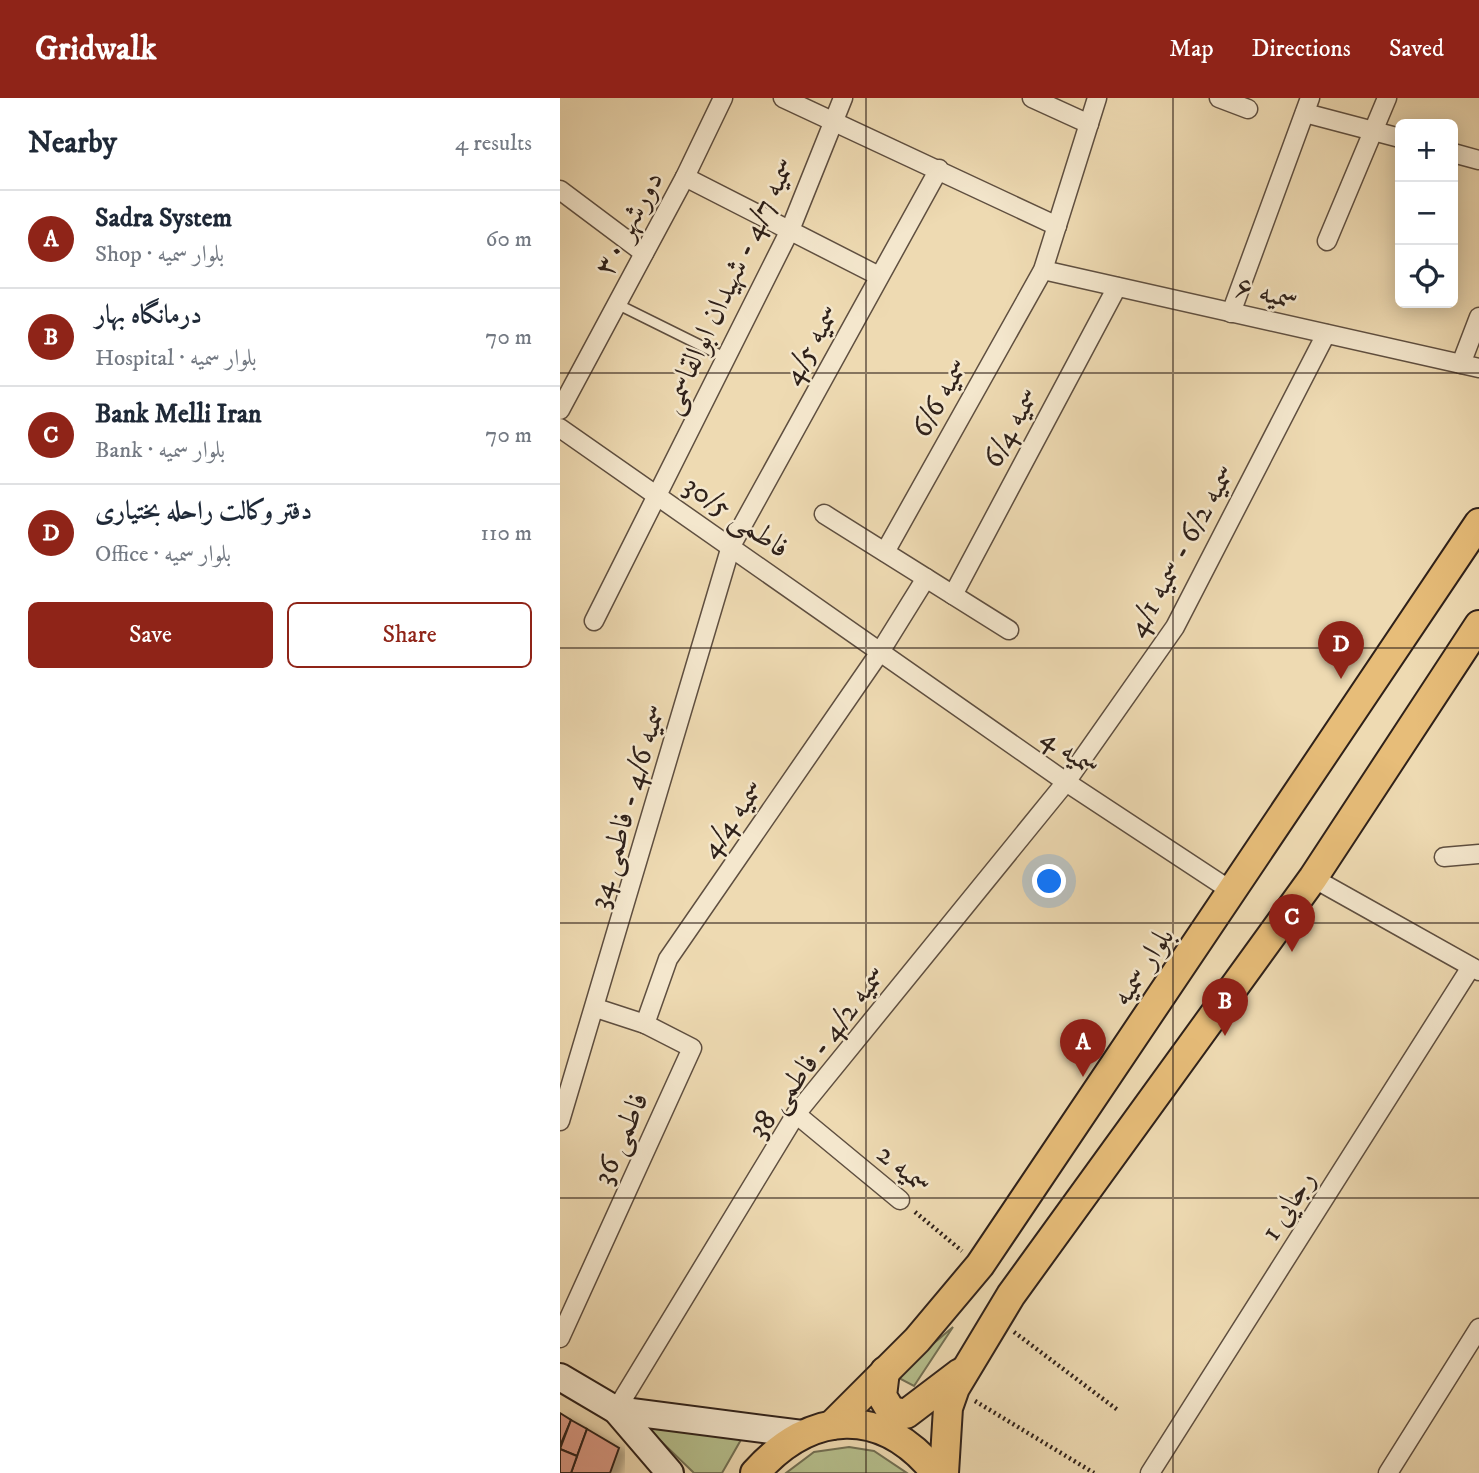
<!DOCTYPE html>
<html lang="en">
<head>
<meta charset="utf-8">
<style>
	:root { --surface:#fff; --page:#f6f6f7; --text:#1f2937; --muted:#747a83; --line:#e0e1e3; --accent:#8f2418 }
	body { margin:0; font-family:"IM FELL DW Pica",Amiri,serif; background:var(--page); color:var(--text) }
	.controls { position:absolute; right:21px; top:21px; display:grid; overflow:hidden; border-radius:10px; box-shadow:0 4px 18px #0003 }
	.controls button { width:63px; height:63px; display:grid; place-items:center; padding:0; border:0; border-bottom:2px solid var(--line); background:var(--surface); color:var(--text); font:35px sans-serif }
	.you { position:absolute; left:490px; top:784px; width:24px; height:24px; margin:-18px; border:5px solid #fff; border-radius:50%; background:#1a73e8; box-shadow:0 0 0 10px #1a73e833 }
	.badge { display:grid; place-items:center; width:46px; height:46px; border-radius:50%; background:var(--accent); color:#fff; font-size:23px; font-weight:700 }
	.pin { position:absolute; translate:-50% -58px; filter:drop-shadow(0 2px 4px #0008) }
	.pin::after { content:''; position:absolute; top:37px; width:24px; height:21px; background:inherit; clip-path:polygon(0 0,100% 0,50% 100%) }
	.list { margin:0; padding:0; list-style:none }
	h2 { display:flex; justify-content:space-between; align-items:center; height:91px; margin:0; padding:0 28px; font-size:30px }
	h2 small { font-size:23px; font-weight:400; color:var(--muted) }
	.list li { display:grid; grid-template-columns:46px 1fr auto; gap:21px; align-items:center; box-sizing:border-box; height:98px; padding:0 28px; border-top:2px solid var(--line) }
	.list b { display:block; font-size:26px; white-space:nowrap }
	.list p { margin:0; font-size:23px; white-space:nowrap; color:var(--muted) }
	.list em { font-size:23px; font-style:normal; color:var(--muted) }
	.actions { display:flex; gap:14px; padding:21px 28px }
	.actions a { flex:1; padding:16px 0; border:2px solid var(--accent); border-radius:10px; text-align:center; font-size:24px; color:var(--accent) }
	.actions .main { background:var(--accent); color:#fff }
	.icon { flex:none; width:38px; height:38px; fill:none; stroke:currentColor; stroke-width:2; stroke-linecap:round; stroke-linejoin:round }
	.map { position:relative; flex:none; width:919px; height:1375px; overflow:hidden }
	header { display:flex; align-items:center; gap:42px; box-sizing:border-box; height:98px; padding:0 35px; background:var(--accent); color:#fff }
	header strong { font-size:33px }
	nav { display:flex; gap:38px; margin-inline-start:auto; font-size:24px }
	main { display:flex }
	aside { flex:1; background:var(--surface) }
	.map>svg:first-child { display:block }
	.green { fill:#b6c08e; stroke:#727054; stroke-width:2 }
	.building { fill:#db9b86; stroke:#2f211a; stroke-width:2; filter:url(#shadow) }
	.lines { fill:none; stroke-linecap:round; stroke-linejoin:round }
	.lane-casing { stroke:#5f4f40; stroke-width:12 }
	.street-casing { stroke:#5f4f40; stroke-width:21 }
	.secondary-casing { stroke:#2f211a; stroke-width:30 }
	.primary-casing { stroke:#2f211a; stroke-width:32 }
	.path { stroke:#2f211a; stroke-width:4.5; stroke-dasharray:2 3.5; stroke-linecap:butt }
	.lane { stroke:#f4e7cd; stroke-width:9 }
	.street { stroke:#f4e7cd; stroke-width:18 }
	.secondary { stroke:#f4e7cd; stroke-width:26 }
	.primary { stroke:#e7bd79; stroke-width:28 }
	.grid { fill:none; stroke:#2f211a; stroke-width:2; stroke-opacity:0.55 }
	.labels { text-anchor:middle; stroke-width:5; stroke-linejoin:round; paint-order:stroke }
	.street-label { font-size:30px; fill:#2f211a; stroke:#f4e7cd }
</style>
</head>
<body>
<header>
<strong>Gridwalk</strong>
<nav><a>Map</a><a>Directions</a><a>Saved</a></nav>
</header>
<main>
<aside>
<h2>Nearby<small>4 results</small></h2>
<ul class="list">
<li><span class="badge">A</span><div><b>Sadra System</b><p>Shop · بلوار سمیه</p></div><em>60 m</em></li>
<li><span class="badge">B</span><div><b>درمانگاه بهار</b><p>Hospital · بلوار سمیه</p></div><em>70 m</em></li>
<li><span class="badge">C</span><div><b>Bank Melli Iran</b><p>Bank · بلوار سمیه</p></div><em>70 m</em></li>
<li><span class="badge">D</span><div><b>دفتر وکالت راحله بختیاری</b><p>Office · بلوار سمیه</p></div><em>110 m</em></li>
</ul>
<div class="actions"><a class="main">Save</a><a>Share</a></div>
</aside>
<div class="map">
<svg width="919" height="1375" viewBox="0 0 919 1375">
	<defs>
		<filter id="shadow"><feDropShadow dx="8" dy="4.5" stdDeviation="3.5" flood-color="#0004"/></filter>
	</defs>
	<rect width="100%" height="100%" fill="#eedab2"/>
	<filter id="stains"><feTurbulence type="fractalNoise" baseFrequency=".00286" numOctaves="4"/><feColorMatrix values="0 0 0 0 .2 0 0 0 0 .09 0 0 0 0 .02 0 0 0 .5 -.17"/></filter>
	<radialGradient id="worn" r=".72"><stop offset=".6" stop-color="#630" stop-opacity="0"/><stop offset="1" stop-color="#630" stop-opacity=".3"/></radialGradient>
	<g class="green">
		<polygon points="393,1229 354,1288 335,1278"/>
		<polygon points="83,1326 182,1340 162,1375 134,1375"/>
		<polygon points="289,1349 314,1353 347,1375 226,1375 254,1354"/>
	</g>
	<g class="building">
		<polygon points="0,1315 11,1322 0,1348"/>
		<polygon points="11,1322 27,1331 17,1358 0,1351"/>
		<polygon points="27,1331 59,1350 50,1375 11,1375"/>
		<polygon points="0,1351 17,1358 11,1375 0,1375"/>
	</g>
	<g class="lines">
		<g class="lane-casing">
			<polyline id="lane" points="57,206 166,260"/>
		</g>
		<g class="street-casing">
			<g id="street">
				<polyline points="223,0 497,128"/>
				<polyline points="472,0 529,26"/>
				<polyline points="659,0 688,11"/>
				<polyline points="745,15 840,40"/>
				<polyline points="893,55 919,62"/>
				<polyline points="125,79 319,178"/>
				<polyline points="0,92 84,155"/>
				<polyline points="767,143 827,0"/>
				<polyline points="483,172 919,270"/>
				<polyline points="671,215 750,0"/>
				<polyline points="901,266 919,219"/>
				<polyline points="0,312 125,79 163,0"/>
				<polyline points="0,330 506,684 673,794"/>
				<polyline points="264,416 449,532"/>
				<polyline points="325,454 483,172 537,0"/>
				<polyline points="393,497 557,189"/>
				<polyline points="34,523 230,132 283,0"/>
				<polyline points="884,759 919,756"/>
				<polyline points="753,780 919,873"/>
				<polyline points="85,926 108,861 320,554 366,480"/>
				<polyline points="236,1016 340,1102"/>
				<polyline points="0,1023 171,448 379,71"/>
				<polyline points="0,1240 132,950 85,926 36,910"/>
				<polyline points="56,1312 236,1016 506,684 615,529 766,236"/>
				<polyline points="590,1375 911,869"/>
				<polyline points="828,1375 919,1230"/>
			</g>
		</g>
		<g class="secondary-casing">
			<g id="secondary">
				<polyline points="0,1279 56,1312 110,1375"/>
				<polyline points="56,1312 242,1336"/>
			</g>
		</g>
		<g class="primary-casing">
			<g id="primary">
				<polyline points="325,1273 322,1298 331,1313 346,1316 400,1275"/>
				<polyline points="272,1327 357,1242 420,1167 919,425"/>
				<path d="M195,1375C251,1312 321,1307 376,1375"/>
				<polyline points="384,1375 388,1310 395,1290 451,1197 753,780 919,527"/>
			</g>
		</g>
		<g class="path">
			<polyline points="355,1114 402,1153"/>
			<polyline points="454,1234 559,1313"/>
			<polyline points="415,1303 534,1375"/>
		</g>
		<use href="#lane" class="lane"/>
		<use href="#street" class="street"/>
		<use href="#secondary" class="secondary"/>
		<use href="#primary" class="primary"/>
	</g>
	<path class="grid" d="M306,0V1375M613,0V1375M0,275H919M0,550H919M0,825H919M0,1100H919"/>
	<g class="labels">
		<g class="street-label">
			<text transform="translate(68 125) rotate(-62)" y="10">دورشهر ۳۰</text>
			<text transform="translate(167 187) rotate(-65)" y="10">سمیه 4/7 - شهیدان ابوالقاسمی</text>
			<text transform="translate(707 194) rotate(13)" y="10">سمیه ۶</text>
			<text transform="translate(250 246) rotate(-61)" y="10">سمیه 4/5</text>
			<text transform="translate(379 299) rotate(-61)" y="10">سمیه 6/6</text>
			<text transform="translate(450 329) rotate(-62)" y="10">سمیه 6/4</text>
			<text transform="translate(177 418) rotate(35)" y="10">فاطمی 30/5</text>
			<text transform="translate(620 452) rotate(-61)" y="10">سمیه 6/2 - سمیه 4/1</text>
			<text transform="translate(511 653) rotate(34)" y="10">سمیه 4</text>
			<text transform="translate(66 708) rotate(-74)" y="10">سمیه 4/6 - فاطمی 34</text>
			<text transform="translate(171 720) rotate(-55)" y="10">سمیه 4/4</text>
			<text transform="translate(582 868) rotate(-56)" y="10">بلوار سمیه</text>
			<text transform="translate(256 953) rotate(-53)" y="10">سمیه 4/2 - فاطمی 38</text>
			<text transform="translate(60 1040) rotate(-66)" y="10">فاطمی 36</text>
			<text transform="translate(345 1070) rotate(39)" y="10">سمیه 2</text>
			<text transform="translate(727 1107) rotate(-58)" y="10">رجایی 1</text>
		</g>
	</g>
	<rect width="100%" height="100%" filter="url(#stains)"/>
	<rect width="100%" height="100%" fill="url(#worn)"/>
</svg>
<div class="controls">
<button>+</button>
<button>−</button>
<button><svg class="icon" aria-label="locate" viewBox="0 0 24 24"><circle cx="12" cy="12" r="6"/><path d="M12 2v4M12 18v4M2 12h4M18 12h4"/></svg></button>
</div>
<div class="you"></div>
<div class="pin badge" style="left:523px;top:979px">A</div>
<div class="pin badge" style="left:665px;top:938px">B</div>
<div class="pin badge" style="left:732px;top:854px">C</div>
<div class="pin badge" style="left:781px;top:581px">D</div>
</div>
</main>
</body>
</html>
